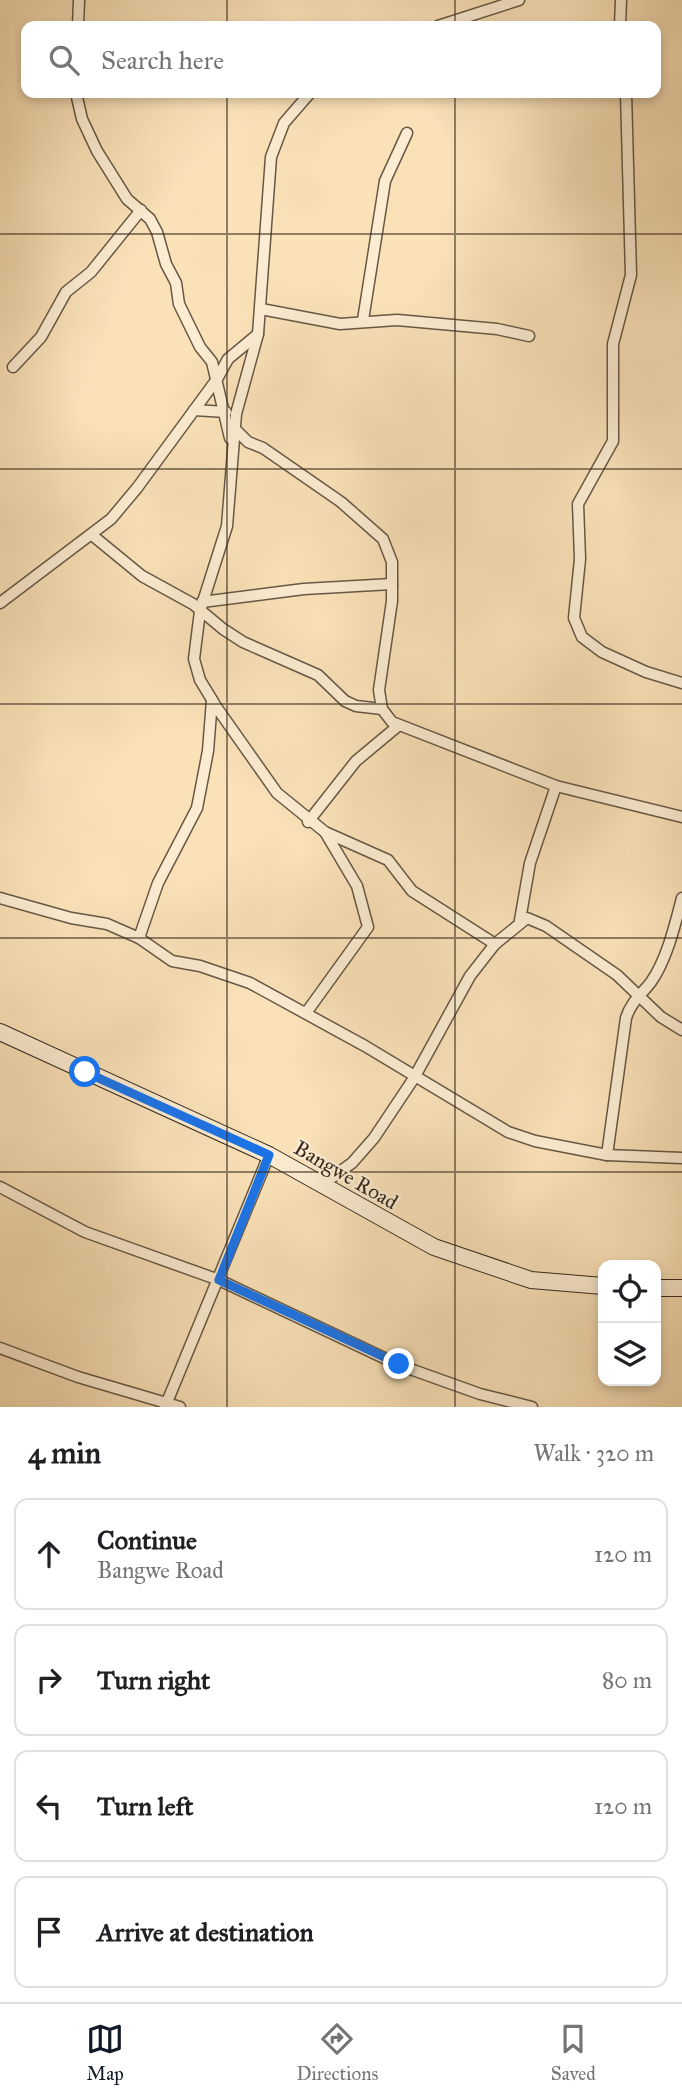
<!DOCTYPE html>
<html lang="en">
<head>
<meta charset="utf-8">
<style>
	:root { --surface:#fff; --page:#f6f6f6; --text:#202124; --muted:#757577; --line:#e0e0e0; --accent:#111827 }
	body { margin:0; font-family:"IM FELL Great Primer",serif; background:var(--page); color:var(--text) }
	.controls { position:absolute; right:21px; bottom:21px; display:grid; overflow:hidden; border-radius:14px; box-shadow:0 4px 10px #0003 }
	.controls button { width:63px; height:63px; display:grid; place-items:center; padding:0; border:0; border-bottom:2px solid var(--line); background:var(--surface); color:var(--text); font:35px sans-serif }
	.stop { position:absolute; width:21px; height:21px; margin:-16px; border:5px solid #1a73e8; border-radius:50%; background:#fff }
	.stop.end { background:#1a73e8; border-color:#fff; box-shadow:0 2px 7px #0008 }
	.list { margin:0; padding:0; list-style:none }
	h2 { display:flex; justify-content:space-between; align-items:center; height:91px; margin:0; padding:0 28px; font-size:30px }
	h2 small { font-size:23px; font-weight:400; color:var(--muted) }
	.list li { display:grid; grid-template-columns:46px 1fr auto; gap:21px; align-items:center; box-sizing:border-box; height:112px; margin:0 14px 14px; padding:0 14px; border:2px solid var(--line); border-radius:14px }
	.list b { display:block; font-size:26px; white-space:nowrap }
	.list p { margin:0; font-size:23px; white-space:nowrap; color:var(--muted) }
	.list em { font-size:23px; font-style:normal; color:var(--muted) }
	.icon { flex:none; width:38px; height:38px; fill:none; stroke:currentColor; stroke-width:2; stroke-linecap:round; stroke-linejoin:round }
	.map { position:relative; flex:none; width:682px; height:1407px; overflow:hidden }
	.search { position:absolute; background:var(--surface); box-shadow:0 4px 10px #0003; left:21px; right:21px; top:21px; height:77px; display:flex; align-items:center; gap:18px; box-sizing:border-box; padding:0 24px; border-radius:14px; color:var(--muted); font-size:26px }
	.sheet { height:595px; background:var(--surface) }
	nav { display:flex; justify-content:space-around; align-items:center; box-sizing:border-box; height:98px; border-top:2px solid var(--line); background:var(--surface); font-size:19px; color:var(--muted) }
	nav a { display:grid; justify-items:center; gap:4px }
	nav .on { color:var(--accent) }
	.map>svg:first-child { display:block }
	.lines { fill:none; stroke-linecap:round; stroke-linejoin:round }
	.street-casing { stroke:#665844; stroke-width:13 }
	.secondary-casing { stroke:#352a1e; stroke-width:18 }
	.street { stroke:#fcecd1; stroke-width:10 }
	.secondary { stroke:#fcecd1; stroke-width:16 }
	.route { stroke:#1a73e8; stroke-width:9 }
	.grid { fill:none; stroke:#352a1e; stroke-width:2; stroke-opacity:0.55 }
	.labels { text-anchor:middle; stroke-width:5; stroke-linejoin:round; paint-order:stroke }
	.street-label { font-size:21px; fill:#352a1e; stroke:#fcecd1 }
</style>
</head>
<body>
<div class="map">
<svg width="682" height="1407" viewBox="0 0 682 1407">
	<rect width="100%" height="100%" fill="#fae1b8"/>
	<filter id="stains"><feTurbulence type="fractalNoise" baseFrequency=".00286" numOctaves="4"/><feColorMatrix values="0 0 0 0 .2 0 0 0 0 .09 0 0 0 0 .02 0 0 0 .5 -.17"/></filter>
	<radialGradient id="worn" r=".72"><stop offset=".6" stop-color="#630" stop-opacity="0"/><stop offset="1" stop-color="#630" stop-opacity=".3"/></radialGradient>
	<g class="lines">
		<g class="street-casing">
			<g id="street">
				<polyline points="78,26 79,0"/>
				<polyline points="438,26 519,0"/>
				<polyline points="620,26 621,0"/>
				<polyline points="76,93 82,119 97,151 127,199 150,219 157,232 166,264 176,283 179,304 200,347 212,362 230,438"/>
				<polyline points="310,93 284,123 271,157 258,334 236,414 227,526 200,611 194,659 200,680 217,708 277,793 325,832 388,860 412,891 495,944"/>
				<polyline points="626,93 631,275 613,344 613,441 578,504 580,559 574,618 582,637 602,652 646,672 682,683"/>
				<polyline points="261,309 340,324 397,320 497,329 529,336"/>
				<polyline points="363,320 385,181 407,133"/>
				<polyline points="13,367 41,337 66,292 91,272 141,210"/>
				<polyline points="194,410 226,412"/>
				<polyline points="235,429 248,442 263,448 341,502 383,539 392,562 392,601 379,690 382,709 392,722 556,786 682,817"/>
				<polyline points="92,535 142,576 193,604 223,629 243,642 318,675 345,701 356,706 382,709"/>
				<polyline points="202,602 304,589 392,584"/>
				<polyline points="0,603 111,519 137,488 217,379 228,359 258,334"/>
				<polyline points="308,822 356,761 398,726"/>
				<polyline points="0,898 71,918 107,924 139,938 172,961 200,966 250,983 365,1046 508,1132 535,1141 607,1155 682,1158"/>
				<polyline points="520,920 530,863 556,786"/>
				<polyline points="139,938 158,883 197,808 208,751 212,700"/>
				<polyline points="306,1013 368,927 357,886 325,832"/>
				<path d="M607,1155L626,1018C631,1002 641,995 651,982C667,959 675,925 682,898"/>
				<polyline points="323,1184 352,1163 374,1138 414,1078 470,976 495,944 527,918 546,926 617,975 661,1017 682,1030"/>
				<polyline points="0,1187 85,1232 219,1280 399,1365 480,1394 532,1407"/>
				<polyline points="0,1348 78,1377 180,1407"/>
				<polyline points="165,1407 269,1155"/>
			</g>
		</g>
		<g class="secondary-casing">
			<g id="secondary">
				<polyline points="0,1032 269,1155 434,1247 531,1280 603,1286"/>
				<polyline points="656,1288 682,1288"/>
			</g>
		</g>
		<use href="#street" class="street"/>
		<use href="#secondary" class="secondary"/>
	</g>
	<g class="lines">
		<polyline class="route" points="85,1072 269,1155 219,1280 399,1364"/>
	</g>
	<path class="grid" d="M227,0V26M455,0V26M227,93V1407M455,93V1407M0,234H682M0,469H682M0,704H682M0,938H682M0,1172H682"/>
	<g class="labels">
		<g class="street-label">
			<text transform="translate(346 1175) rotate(30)" y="7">Bangwe Road</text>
		</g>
	</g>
	<rect width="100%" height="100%" filter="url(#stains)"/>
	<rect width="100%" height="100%" fill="url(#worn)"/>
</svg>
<div class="controls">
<button><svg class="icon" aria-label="locate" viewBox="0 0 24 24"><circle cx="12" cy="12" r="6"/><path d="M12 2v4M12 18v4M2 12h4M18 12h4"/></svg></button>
<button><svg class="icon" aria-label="layers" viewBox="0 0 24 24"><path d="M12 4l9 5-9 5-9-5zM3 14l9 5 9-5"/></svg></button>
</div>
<div class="stop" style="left:85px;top:1072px"></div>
<div class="stop end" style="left:399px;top:1364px"></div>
<div class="search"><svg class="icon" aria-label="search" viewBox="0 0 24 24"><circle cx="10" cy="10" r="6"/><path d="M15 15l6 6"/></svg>Search here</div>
</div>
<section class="sheet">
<h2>4 min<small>Walk · 320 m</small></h2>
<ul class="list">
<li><svg class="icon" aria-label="ahead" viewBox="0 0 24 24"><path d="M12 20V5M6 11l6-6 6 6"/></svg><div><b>Continue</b><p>Bangwe Road</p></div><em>120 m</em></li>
<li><svg class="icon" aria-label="right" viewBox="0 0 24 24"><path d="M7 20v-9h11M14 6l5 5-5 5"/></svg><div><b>Turn right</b></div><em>80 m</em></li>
<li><svg class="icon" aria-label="left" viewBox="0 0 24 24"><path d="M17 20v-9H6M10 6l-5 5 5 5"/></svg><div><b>Turn left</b></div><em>120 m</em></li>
<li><svg class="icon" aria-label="arrive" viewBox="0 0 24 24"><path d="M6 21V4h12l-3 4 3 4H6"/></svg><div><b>Arrive at destination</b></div></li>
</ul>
</section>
<nav>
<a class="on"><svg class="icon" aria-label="map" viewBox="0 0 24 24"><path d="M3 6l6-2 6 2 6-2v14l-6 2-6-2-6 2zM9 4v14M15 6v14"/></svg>Map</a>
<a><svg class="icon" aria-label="directions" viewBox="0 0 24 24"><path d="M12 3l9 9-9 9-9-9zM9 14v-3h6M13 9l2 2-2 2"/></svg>Directions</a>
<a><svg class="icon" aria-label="saved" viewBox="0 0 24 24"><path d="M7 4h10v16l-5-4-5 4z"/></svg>Saved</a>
</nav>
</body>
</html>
